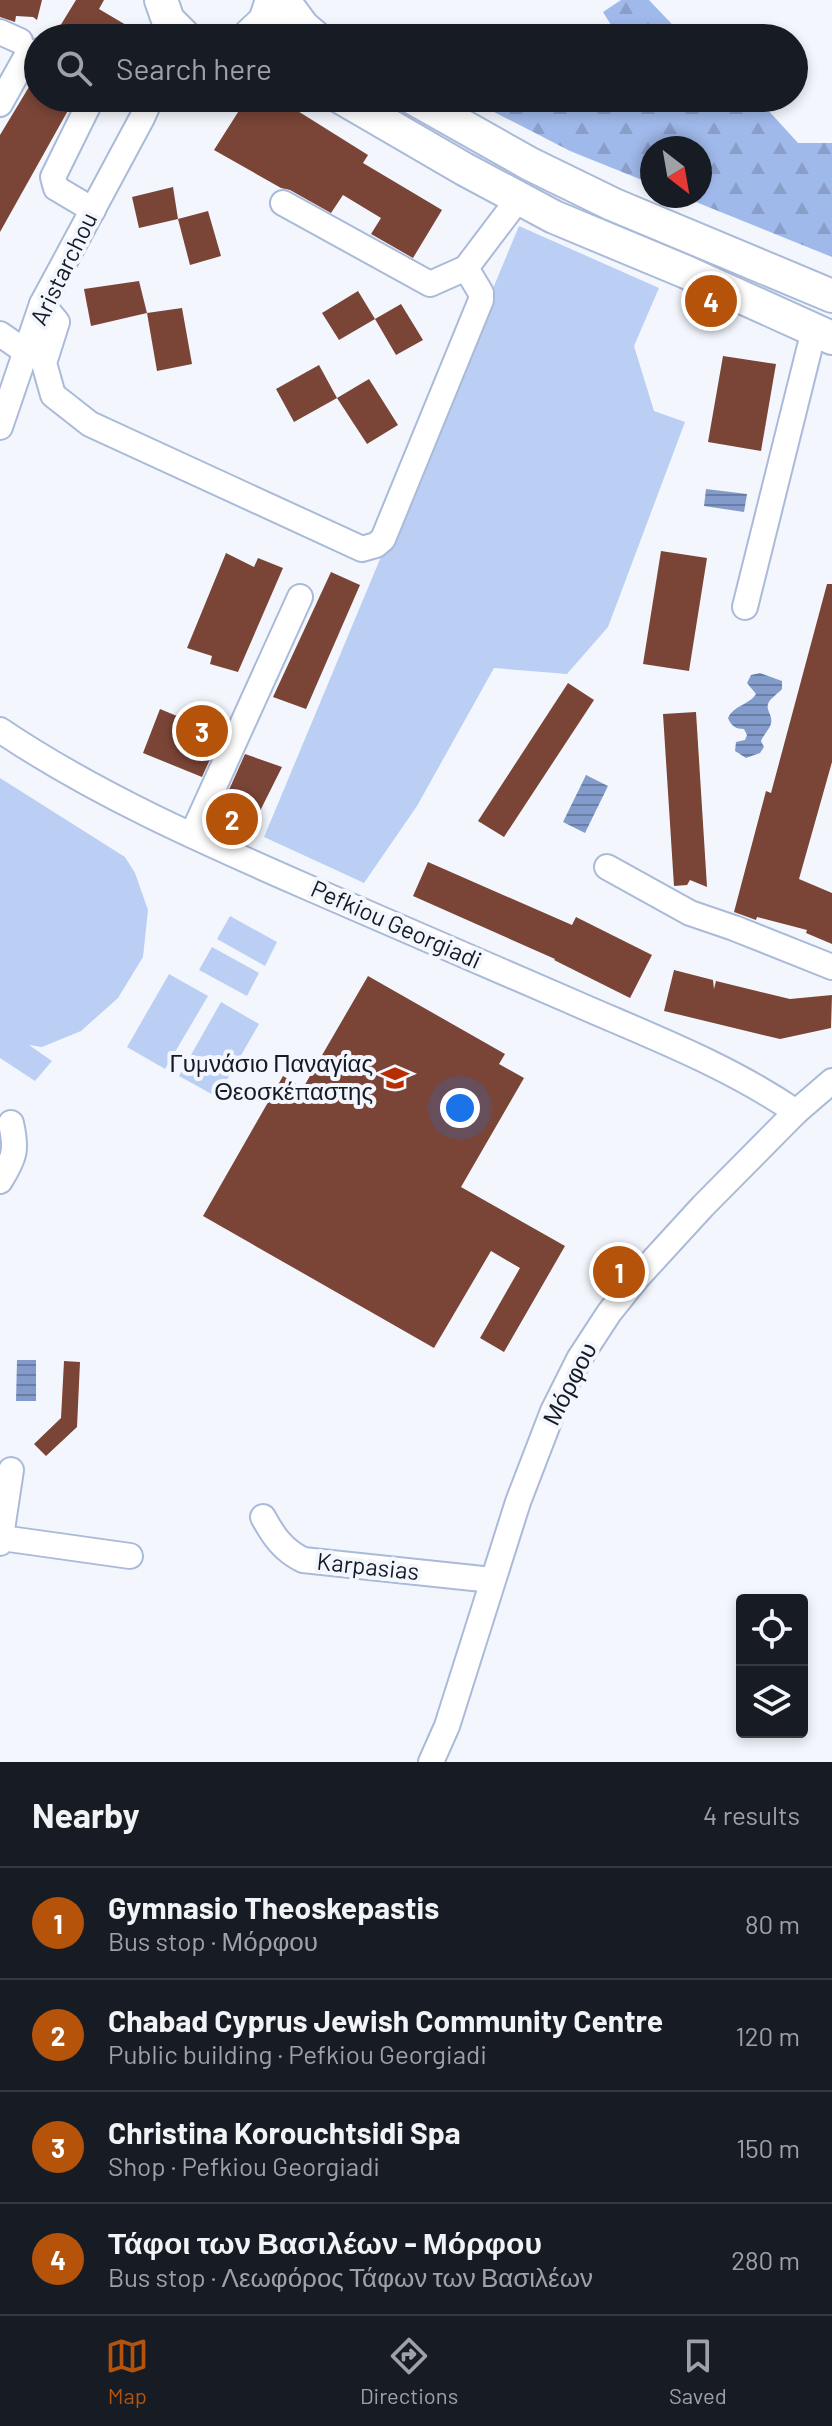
<!DOCTYPE html>
<html lang="en">
<head>
<meta charset="utf-8">
<style>
	:root { --surface:#171b24; --page:#20242c; --text:#f1f3f6; --muted:#9ea1a6; --line:#363941; --accent:#b45309 }
	body { margin:0; font-family:Barlow,sans-serif; background:var(--page); color:var(--text) }
	.controls { position:absolute; right:24px; bottom:24px; display:grid; overflow:hidden; border-radius:8px; box-shadow:0 4px 12px #0003 }
	.controls button { width:72px; height:72px; display:grid; place-items:center; padding:0; border:0; border-bottom:2px solid var(--line); background:var(--surface); color:var(--text); font:40px sans-serif }
	.compass { position:absolute; left:640px; top:136px; width:72px; height:72px; border-radius:50%; background:var(--surface); box-shadow:0 4px 12px #0003; rotate:149deg }
	.you { position:absolute; left:460px; top:1108px; width:28px; height:28px; margin:-20px; border:6px solid #fff; border-radius:50%; background:#1a73e8; box-shadow:0 0 0 12px #1a73e833 }
	.badge { display:grid; place-items:center; width:52px; height:52px; border-radius:50%; background:var(--accent); color:#fff; font-size:26px; font-weight:700 }
	.pin { position:absolute; translate:-50% -50%; border:4px solid #fff; box-shadow:0 2px 8px #0006 }
	.list { margin:0; padding:0; list-style:none }
	h2 { display:flex; justify-content:space-between; align-items:center; height:104px; margin:0; padding:0 32px; font-size:34px }
	h2 small { font-size:26px; font-weight:400; color:var(--muted) }
	.list li { display:grid; grid-template-columns:52px 1fr auto; gap:24px; align-items:center; box-sizing:border-box; height:112px; padding:0 32px; border-top:2px solid var(--line) }
	.list b { display:block; font-size:30px; white-space:nowrap }
	.list p { margin:0; font-size:26px; white-space:nowrap; color:var(--muted) }
	.list em { font-size:26px; font-style:normal; color:var(--muted) }
	.icon { flex:none; width:44px; height:44px; fill:none; stroke:currentColor; stroke-width:2; stroke-linecap:round; stroke-linejoin:round }
	.map { position:relative; flex:none; width:832px; height:1762px; overflow:hidden }
	.search { position:absolute; background:var(--surface); box-shadow:0 4px 12px #0003; left:24px; right:24px; top:24px; height:88px; display:flex; align-items:center; gap:20px; box-sizing:border-box; padding:0 28px; border-radius:44px; color:var(--muted); font-size:30px }
	.sheet { height:552px; background:var(--surface) }
	nav { display:flex; justify-content:space-around; align-items:center; box-sizing:border-box; height:112px; border-top:2px solid var(--line); background:var(--surface); font-size:22px; color:var(--muted) }
	nav a { display:grid; justify-items:center; gap:4px }
	nav .on { color:var(--accent) }
	.map>svg:first-child { display:block }
	.grass { fill:#bbcff4 }
	.forest { fill:url(#forest-firs) }
	.water { fill:url(#water-rules) }
	.building { fill:#7a4537 }
	.lines { fill:none; stroke-linecap:round; stroke-linejoin:round }
	.minor-casing { stroke:#aabad9; stroke-width:28 }
	.major-casing { stroke:#aabad9; stroke-width:36 }
	.minor { stroke:#fff; stroke-width:24 }
	.major { stroke:#fff; stroke-width:32 }
	.labels { text-anchor:middle; stroke-width:8; stroke-linejoin:round; paint-order:stroke }
	.street-label { font-size:24px; fill:#141a25; stroke:#f3f7fd }
	.poi-label { font-size:24px; fill:#141a25; stroke:#f3f7fd; text-anchor:end }
</style>
</head>
<body>
<div class="map">
<svg width="832" height="1762" viewBox="0 0 832 1762">
	<defs>
		<pattern id="forest-firs" width="22" height="20" patternUnits="userSpaceOnUse" patternTransform="scale(2)"><rect width="22" height="20" fill="#a0b9eb"/><path d="M5 1l3.5 6h-7zM16 11l3.5 6h-7z" fill="#899ec9"/></pattern>
		<pattern id="water-rules" width="6" height="5" patternUnits="userSpaceOnUse" patternTransform="scale(2)"><rect width="6" height="5" fill="#839bcb"/><path d="M0 2.5h6" fill="none" stroke="#6a7ea5"/></pattern>
	</defs>
	<rect width="100%" height="100%" fill="#f3f7fd"/>
	<g class="grass">
		<polygon points="519,226 659,288 634,346 654,411 685,422 608,627 567,674 494,668 417,806 364,883 264,837"/>
		<polygon points="0,778 125,857 135,873 148,910 143,957 118,998 81,1031 42,1047 29,1045 52,1061 35,1081 0,1058"/>
		<polygon points="230,916 277,942 265,966 217,939"/>
		<polygon points="212,947 259,973 247,996 199,970"/>
		<polygon points="169,974 208,996 165,1069 127,1047"/>
		<polygon points="221,1002 259,1024 217,1097 179,1076"/>
	</g>
	<g class="forest">
		<polygon points="621,0 649,0 685,38 619,38 603,12"/>
		<polygon points="467,98 757,98 798,143 832,143 832,257 681,196 700,196 700,148 652,148 652,184 570,151"/>
	</g>
	<g class="water">
		<polygon points="706,489 747,494 744,512 704,506"/>
		<path d="M760,673L782,681V689C778,694 770,698 768,704C766,711 773,715 771,724C769,730 764,734 761,741L764,747L760,753L746,758L735,751L736,742L745,740L747,735L744,729C736,729 731,726 728,718C734,705 749,705 756,694L747,683L751,675Z"/>
		<polygon points="586,775 608,786 585,833 563,822"/>
		<polygon points="17,1360 36,1360 36,1401 16,1401"/>
	</g>
	<g class="building">
		<polygon points="0,0 42,0 37,20 33,17 16,16 15,22 0,17"/>
		<polygon points="76,0 104,0 99,9 148,38 68,38 57,31"/>
		<polygon points="38,72 38,98 75,98 0,232 0,135"/>
		<polygon points="247,98 277,98 368,155 363,163 442,210 413,258 371,234 381,218 343,195 331,213 290,190 281,188 214,150"/>
		<polygon points="173,187 178,219 139,228 132,197"/>
		<polygon points="208,211 221,256 190,265 178,219"/>
		<polygon points="139,281 147,313 91,326 84,289"/>
		<polygon points="358,291 375,319 339,340 322,313"/>
		<polygon points="401,304 423,340 396,355 375,319"/>
		<polygon points="182,308 192,364 157,371 147,313"/>
		<polygon points="723,356 776,364 761,451 708,442"/>
		<polygon points="319,365 337,398 294,422 276,389"/>
		<polygon points="369,379 398,425 367,444 337,398"/>
		<polygon points="661,551 707,558 689,671 643,664"/>
		<polygon points="226,553 254,567 258,558 283,568 238,672 210,664 212,656 187,648"/>
		<polygon points="331,572 360,585 306,709 273,697"/>
		<polygon points="827,584 832,584 832,762 799,879 832,893 832,944 806,933 807,930 757,917 756,920 734,912 766,791 771,793"/>
		<polygon points="568,683 594,700 504,837 478,821"/>
		<polygon points="160,709 218,733 214,743 217,744 202,777 143,753"/>
		<polygon points="696,712 707,887 690,880 687,885 674,886 663,714"/>
		<polygon points="245,754 282,767 254,823 220,810"/>
		<polygon points="428,862 572,925 576,917 652,955 630,998 554,960 555,959 413,896"/>
		<polygon points="674,970 713,980 714,989 716,981 790,999 832,995 831,1028 780,1039 664,1011"/>
		<polygon points="368,976 505,1054 499,1064 524,1078 461,1187 565,1246 504,1352 480,1338 520,1268 491,1251 434,1348 203,1216 283,1076 303,1088"/>
		<polygon points="64,1361 80,1362 77,1427 46,1456 34,1444 61,1418"/>
	</g>
	<g class="lines">
		<g class="minor-casing">
			<g id="minor">
				<polyline points="0,32 20,41"/>
				<polyline points="92,98 53,177 56,188 93,210"/>
				<polyline points="0,104 26,57 38,51"/>
				<polyline points="283,203 430,284 466,268 519,198"/>
				<polyline points="42,304 57,322 44,363 53,395 90,424 362,549 376,545 383,539 481,300 481,293 466,268"/>
				<polyline points="0,334 26,352"/>
				<polyline points="0,427 42,304 142,118 151,98"/>
				<polyline points="745,607 814,330"/>
				<path d="M0,730C95,794 202,841 307,887C394,924 481,962 568,1000C645,1034 726,1064 796,1112"/>
				<polyline points="192,835 300,597"/>
				<polyline points="607,867 690,913 734,928 832,967"/>
				<path d="M0,1181C15,1157 17,1150 11,1123"/>
				<path d="M263,1517C274,1537 283,1550 303,1560L492,1580"/>
				<polyline points="2,1538 130,1556"/>
				<polyline points="0,1543 11,1470"/>
				<polyline points="431,1762 447,1726 518,1502 553,1411 579,1359 609,1313 637,1278 703,1206 796,1112 832,1081"/>
			</g>
		</g>
		<g class="major-casing">
			<g id="major">
				<polyline points="161,0 168,20 186,38"/>
				<polyline points="283,0 303,27 316,38"/>
				<polyline points="247,38 265,21 272,0"/>
				<polyline points="342,98 464,169 554,217 686,272 832,338"/>
				<polyline points="413,98 530,164 612,204 832,296"/>
			</g>
		</g>
		<use href="#minor" class="minor"/>
		<use href="#major" class="major"/>
	</g>
	<defs>
		<g id="school-bare" transform="scale(2.16)"><path d="M0-5L7-2L0 1L-7-2ZM-4 1L0 2.5L4 1V4Q0 6-4 4Z" fill="#b72d00" stroke="#f3f7fd" stroke-width="2.5" paint-order="stroke"/></g>
	</defs>
	<g fill-rule="evenodd">
		<use href="#school-bare" x="395" y="1078"/>
	</g>
	<g class="labels">
		<g class="street-label">
			<text transform="translate(64 269) rotate(-64)" y="8">Aristarchou</text>
			<text transform="translate(396 925) rotate(24)" y="8">Pefkiou Georgiadi</text>
			<text transform="translate(570 1384) rotate(-63)" y="8">Μόρφου</text>
			<text transform="translate(368 1567) rotate(6)" y="8">Karpasias</text>
		</g>
		<g class="poi-label">
			<text x="373" y="1072">Γυμνάσιο Παναγίας<tspan x="373" dy="28">Θεοσκέπαστης</tspan></text>
		</g>
	</g>
</svg>
<div class="controls">
<button><svg class="icon" aria-label="locate" viewBox="0 0 24 24"><circle cx="12" cy="12" r="6"/><path d="M12 2v4M12 18v4M2 12h4M18 12h4"/></svg></button>
<button><svg class="icon" aria-label="layers" viewBox="0 0 24 24"><path d="M12 4l9 5-9 5-9-5zM3 14l9 5 9-5"/></svg></button>
</div>
<svg class="compass" viewBox="-18 -18 36 36"><path d="M0-13l5 13h-10z" fill="#e53935"/><path d="M0 13l5-13h-10z" fill="#9ea1a6"/></svg>
<div class="you"></div>
<div class="pin badge" style="left:619px;top:1272px">1</div>
<div class="pin badge" style="left:232px;top:819px">2</div>
<div class="pin badge" style="left:202px;top:731px">3</div>
<div class="pin badge" style="left:711px;top:301px">4</div>
<div class="search"><svg class="icon" aria-label="search" viewBox="0 0 24 24"><circle cx="10" cy="10" r="6"/><path d="M15 15l6 6"/></svg>Search here</div>
</div>
<section class="sheet">
<h2>Nearby<small>4 results</small></h2>
<ul class="list">
<li><span class="badge">1</span><div><b>Gymnasio Theoskepastis</b><p>Bus stop · Μόρφου</p></div><em>80 m</em></li>
<li><span class="badge">2</span><div><b>Chabad Cyprus Jewish Community Centre</b><p>Public building · Pefkiou Georgiadi</p></div><em>120 m</em></li>
<li><span class="badge">3</span><div><b>Christina Korouchtsidi Spa</b><p>Shop · Pefkiou Georgiadi</p></div><em>150 m</em></li>
<li><span class="badge">4</span><div><b>Τάφοι των Βασιλέων - Μόρφου</b><p>Bus stop · Λεωφόρος Τάφων των Βασιλέων</p></div><em>280 m</em></li>
</ul>
</section>
<nav>
<a class="on"><svg class="icon" aria-label="map" viewBox="0 0 24 24"><path d="M3 6l6-2 6 2 6-2v14l-6 2-6-2-6 2zM9 4v14M15 6v14"/></svg>Map</a>
<a><svg class="icon" aria-label="directions" viewBox="0 0 24 24"><path d="M12 3l9 9-9 9-9-9zM9 14v-3h6M13 9l2 2-2 2"/></svg>Directions</a>
<a><svg class="icon" aria-label="saved" viewBox="0 0 24 24"><path d="M7 4h10v16l-5-4-5 4z"/></svg>Saved</a>
</nav>
</body>
</html>
